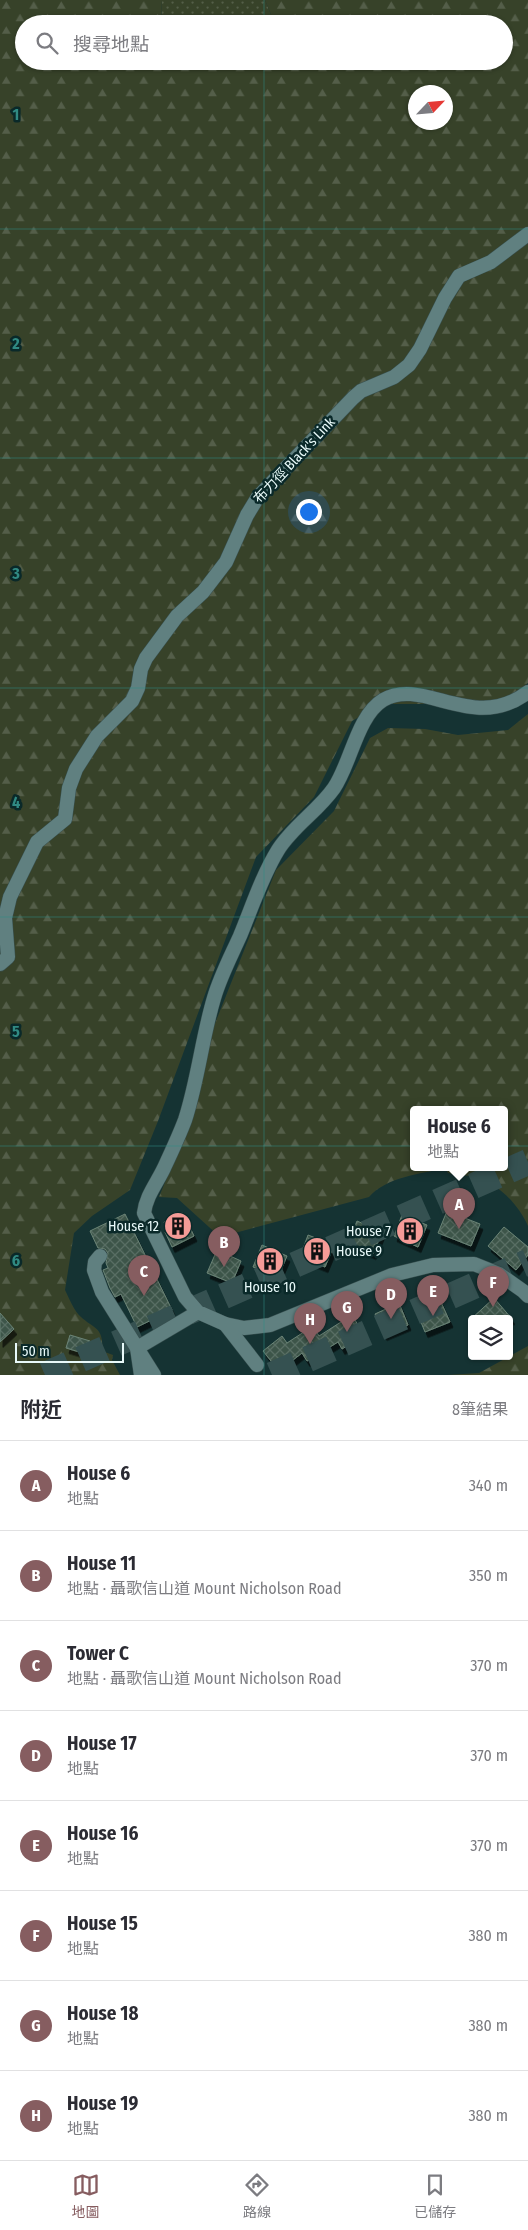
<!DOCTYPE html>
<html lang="zh-TW">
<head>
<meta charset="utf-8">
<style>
	:root { --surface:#fff; --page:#f2f2f3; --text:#2b2b33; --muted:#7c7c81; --line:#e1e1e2; --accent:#865d60 }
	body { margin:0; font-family:"Fira Sans Condensed","Noto Sans TC",sans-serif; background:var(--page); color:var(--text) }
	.controls { position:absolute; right:15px; bottom:15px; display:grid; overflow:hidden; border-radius:5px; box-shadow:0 1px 4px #0004 }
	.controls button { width:45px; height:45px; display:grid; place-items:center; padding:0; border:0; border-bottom:1px solid var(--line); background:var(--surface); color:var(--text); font:25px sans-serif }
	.compass { position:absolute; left:408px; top:85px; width:45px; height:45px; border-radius:50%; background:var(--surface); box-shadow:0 1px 4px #0004; rotate:64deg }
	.scale { position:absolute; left:15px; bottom:12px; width:109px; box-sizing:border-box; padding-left:5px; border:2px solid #e8f9f9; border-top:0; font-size:14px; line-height:18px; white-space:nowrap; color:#e8f9f9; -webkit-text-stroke:4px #0a2929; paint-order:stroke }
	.you { position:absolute; left:308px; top:511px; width:18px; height:18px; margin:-12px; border:4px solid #fff; border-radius:50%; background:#1a73e8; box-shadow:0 0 0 8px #1a73e833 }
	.badge { display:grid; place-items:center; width:32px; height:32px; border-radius:50%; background:var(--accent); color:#fff; font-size:16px; font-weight:700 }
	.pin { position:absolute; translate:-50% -41px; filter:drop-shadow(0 1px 2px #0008) }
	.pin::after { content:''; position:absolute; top:26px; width:18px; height:15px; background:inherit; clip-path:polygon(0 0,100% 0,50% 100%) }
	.popup { position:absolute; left:410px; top:1106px; width:98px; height:65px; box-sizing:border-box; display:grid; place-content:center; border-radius:5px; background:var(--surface); filter:drop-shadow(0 1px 4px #0005); font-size:16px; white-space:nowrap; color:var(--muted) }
	.popup b { font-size:19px; color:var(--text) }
	.popup::after { content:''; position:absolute; left:50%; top:100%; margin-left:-10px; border:10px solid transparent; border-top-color:var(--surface) }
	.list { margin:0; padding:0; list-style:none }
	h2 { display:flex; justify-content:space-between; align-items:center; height:65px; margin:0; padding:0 20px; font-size:21px }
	h2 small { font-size:16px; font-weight:400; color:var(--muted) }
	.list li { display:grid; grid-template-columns:32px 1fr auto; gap:15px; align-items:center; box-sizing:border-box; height:90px; padding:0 20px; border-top:1px solid var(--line) }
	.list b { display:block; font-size:19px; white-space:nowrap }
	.list p { margin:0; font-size:16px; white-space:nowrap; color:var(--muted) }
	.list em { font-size:16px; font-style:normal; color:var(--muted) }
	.icon { flex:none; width:28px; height:28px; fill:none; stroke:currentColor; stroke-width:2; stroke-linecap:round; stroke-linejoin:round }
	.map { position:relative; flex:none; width:528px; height:1375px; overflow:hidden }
	.search { position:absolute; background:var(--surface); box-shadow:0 1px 4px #0004; left:15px; right:15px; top:15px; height:55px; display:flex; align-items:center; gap:12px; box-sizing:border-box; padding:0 18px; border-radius:28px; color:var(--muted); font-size:19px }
	.sheet { height:785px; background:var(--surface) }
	nav { display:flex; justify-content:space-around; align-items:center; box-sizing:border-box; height:70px; border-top:1px solid var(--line); background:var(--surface); font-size:14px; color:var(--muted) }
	nav a { display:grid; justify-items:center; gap:2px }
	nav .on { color:var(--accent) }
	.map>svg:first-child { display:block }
	.grass { fill:url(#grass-dots) }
	.forest { fill:url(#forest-firs); fill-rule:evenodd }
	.building { fill:url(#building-cross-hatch); stroke:#6b8476; filter:url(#shadow) }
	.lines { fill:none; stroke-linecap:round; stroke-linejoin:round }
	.highway-tunnel { stroke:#355151; stroke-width:26; stroke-dasharray:26 13; stroke-linecap:butt }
	.street-casing { stroke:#385050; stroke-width:15 }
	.street { stroke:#608080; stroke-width:14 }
	.grid { fill:none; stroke:#308a83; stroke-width:1; stroke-opacity:0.55 }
	.labels { text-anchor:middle; stroke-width:5; stroke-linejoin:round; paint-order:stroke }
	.street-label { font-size:14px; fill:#e8f9f9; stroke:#0a2929 }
	.poi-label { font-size:14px; fill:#e8f9f9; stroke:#0a2929; text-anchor:end }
	.grid-label { font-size:16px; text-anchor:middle; font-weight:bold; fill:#308a83; stroke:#0a2929; stroke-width:5; stroke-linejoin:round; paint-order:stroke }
</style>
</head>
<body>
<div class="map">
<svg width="528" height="1375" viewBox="0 0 528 1375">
	<defs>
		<pattern id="grass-dots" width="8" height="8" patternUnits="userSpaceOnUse" patternTransform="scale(1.25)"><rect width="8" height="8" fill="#374229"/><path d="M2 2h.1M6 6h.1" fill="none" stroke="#545e49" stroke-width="1.8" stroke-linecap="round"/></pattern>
		<pattern id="forest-firs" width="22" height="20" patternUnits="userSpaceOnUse" patternTransform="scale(1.25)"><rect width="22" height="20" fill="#374229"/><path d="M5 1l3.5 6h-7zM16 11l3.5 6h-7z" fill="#545e49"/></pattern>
		<pattern id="building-cross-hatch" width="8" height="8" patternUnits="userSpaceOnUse" patternTransform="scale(1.25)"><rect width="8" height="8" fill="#3d5549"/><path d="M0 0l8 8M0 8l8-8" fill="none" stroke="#596e64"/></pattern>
		<filter id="shadow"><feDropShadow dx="3" dy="5.5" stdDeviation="0" flood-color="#0009"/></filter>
	</defs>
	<rect width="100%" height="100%" fill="#153333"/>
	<polygon class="grass" points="162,0 265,0 275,24 164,24 161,21"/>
	<g class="forest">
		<path d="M0,0H162L161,21L164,24H24V61H504V24H275L265,0H528V683L498,707L459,711L427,704H382L352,721L314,797L256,857L158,1121L130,1190L92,1216L74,1233L65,1290C69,1298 74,1311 81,1317C94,1329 104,1327 102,1351L113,1355L112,1360L120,1375H0ZM416,92H446V122H416Z"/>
		<path d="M528,714V1226C519,1206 501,1186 480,1179C470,1175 458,1175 448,1173L445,1168C421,1174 386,1177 369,1197L220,1237L177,1198L159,1197L187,1128L212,1031L276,870L334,811L370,738L388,728L425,729L458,735L508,730ZM414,1110H504V1168H414Z"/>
		<polygon points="528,1346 528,1375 447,1375 479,1373"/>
	</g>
	<g class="building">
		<polygon points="447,1211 480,1224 471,1246 438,1233"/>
		<polygon points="183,1213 194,1236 172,1247 165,1232 168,1230 164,1222"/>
		<polygon points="125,1214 172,1310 137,1327 121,1294 115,1297 110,1288 103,1270 108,1268 106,1263 108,1253 105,1249 98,1248 90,1231"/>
		<polygon points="402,1215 427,1225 418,1247 394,1236"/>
		<polygon points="357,1221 382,1232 373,1254 348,1244"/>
		<polygon points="504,1227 528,1247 528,1255 516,1270 488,1246"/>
		<polygon points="308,1235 334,1245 325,1267 300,1257"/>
		<polygon points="262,1245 287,1256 278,1277 253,1267"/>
		<polygon points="217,1250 241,1261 232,1283 207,1273"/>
		<polygon points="494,1298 512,1319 471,1319"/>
		<polygon points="440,1300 450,1322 425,1332 416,1310"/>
		<polygon points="399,1303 408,1325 384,1335 375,1314"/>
		<polygon points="0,1313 14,1329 0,1342"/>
		<polygon points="352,1315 364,1335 342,1349 338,1342 307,1361 302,1353 279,1371 263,1351 282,1336 287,1343 313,1326 319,1336"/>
		<polygon points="70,1335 90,1341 86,1354 66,1348"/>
	</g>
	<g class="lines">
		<g class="highway-tunnel">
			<polyline points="45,1375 528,1162"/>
			<polyline points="272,1375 528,1262"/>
		</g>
		<g class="street-casing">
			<g id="street">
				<path d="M528,692C473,734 424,676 383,700C357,716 351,763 334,788C318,811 293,826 278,850C262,876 252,907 240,936C231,956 220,977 214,998C202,1038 198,1080 185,1120C179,1136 171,1153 164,1168C157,1183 146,1196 144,1213L185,1297L198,1312L225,1324L244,1328L270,1325L392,1275L433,1265L474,1264L499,1274L523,1291L528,1296"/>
				<polyline points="0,964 8,957 5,918 10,897 37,842 65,819 69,788 76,769 97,736 132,701 138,688 141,669 146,658 177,616 203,592 226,562 247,515 258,497 353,398 361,391 394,377 409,365 420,349 445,298 459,276 491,262 528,234"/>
				<polyline points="100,1256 95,1262 94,1270 102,1292 137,1348 141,1375"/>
				<polyline points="225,1324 257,1365"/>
				<polyline points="154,1375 137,1348 198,1312"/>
			</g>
		</g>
		<use href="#street" class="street"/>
	</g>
	<path class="grid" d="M264,0V24M264,61V1375M0,229H528M0,458H528M0,688H528M0,917H528M0,1146H528"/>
	<defs>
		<g id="building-disc" transform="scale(1.4375)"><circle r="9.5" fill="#f59b97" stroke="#0a2929"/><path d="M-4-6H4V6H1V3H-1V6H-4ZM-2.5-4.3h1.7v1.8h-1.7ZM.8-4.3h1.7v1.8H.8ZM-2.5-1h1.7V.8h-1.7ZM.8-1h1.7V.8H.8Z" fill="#111"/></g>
	</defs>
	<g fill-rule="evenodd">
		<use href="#building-disc" x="178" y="1226"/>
		<use href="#building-disc" x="410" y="1231"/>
		<use href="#building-disc" x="317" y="1251"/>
		<use href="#building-disc" x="270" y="1261"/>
	</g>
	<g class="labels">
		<g class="street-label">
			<text transform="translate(294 460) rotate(-47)" y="5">布力徑 Black's Link</text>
		</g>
		<g class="poi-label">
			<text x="159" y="1231">House 12</text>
			<text x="391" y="1236">House 7</text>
			<text x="336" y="1256" text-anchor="start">House 9</text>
			<text x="270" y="1292" text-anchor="middle">House 10</text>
		</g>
	</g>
	<g class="grid-label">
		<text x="16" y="120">1</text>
		<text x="16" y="349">2</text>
		<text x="16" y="579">3</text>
		<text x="16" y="808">4</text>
		<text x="16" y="1037">5</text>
		<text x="16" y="1266">6</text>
	</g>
</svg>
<div class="controls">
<button><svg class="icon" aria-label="layers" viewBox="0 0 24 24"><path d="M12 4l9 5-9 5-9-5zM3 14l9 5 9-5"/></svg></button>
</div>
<svg class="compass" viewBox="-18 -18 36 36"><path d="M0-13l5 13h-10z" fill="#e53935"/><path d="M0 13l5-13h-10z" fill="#7c7c81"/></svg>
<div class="scale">50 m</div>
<div class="you"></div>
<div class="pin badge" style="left:459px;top:1229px">A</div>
<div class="popup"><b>House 6</b>地點</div>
<div class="pin badge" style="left:224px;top:1267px">B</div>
<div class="pin badge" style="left:144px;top:1296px">C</div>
<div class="pin badge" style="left:391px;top:1319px">D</div>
<div class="pin badge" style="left:433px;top:1316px">E</div>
<div class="pin badge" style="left:493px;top:1307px">F</div>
<div class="pin badge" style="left:347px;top:1332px">G</div>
<div class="pin badge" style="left:310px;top:1344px">H</div>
<div class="search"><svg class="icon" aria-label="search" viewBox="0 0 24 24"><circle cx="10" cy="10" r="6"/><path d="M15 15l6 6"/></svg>搜尋地點</div>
</div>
<section class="sheet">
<h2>附近<small>8筆結果</small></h2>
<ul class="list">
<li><span class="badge">A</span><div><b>House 6</b><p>地點</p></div><em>340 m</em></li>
<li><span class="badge">B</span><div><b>House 11</b><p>地點 · 聶歌信山道 Mount Nicholson Road</p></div><em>350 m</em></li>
<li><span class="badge">C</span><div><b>Tower C</b><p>地點 · 聶歌信山道 Mount Nicholson Road</p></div><em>370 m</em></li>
<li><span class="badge">D</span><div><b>House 17</b><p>地點</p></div><em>370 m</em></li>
<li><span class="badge">E</span><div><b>House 16</b><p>地點</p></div><em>370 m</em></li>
<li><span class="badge">F</span><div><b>House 15</b><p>地點</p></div><em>380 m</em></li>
<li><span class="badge">G</span><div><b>House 18</b><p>地點</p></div><em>380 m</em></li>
<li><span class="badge">H</span><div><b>House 19</b><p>地點</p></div><em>380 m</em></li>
</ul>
</section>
<nav>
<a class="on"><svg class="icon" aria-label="map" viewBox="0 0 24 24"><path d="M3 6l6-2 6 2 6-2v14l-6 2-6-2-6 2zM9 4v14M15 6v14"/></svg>地圖</a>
<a><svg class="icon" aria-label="directions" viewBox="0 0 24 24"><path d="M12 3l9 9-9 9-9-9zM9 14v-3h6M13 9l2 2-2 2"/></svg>路線</a>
<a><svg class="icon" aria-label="saved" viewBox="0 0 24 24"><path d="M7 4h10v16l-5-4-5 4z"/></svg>已儲存</a>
</nav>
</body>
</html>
